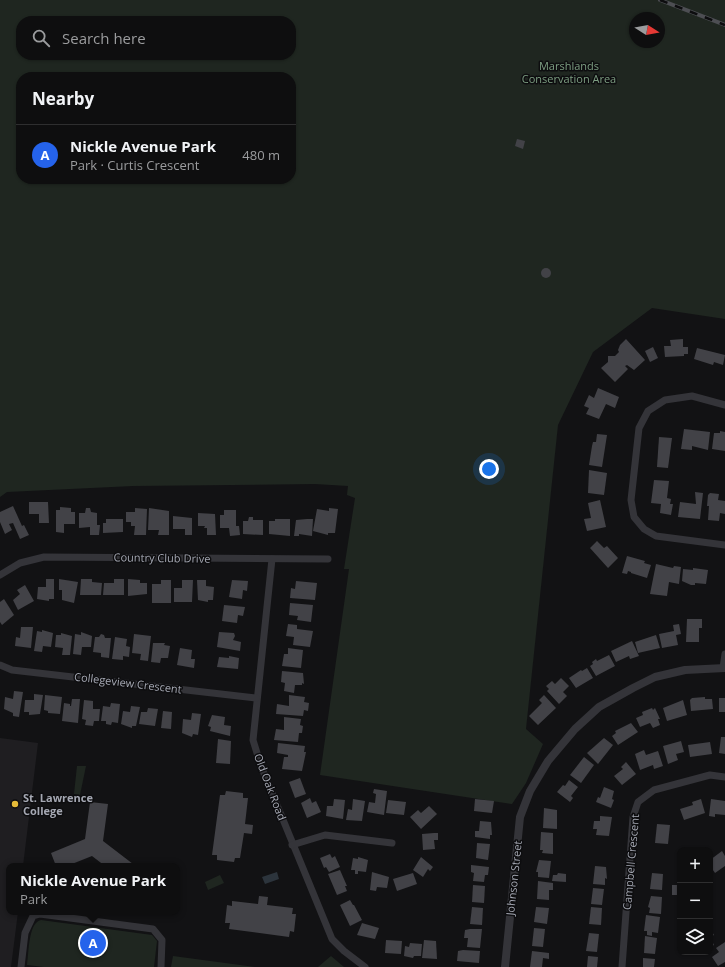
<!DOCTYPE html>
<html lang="en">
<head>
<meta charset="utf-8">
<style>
	:root { --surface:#0e0e0f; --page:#1c1c1d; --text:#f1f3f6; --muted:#9b9c9e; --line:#2e2e2f; --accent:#2563eb }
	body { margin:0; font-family:"Open Sans",sans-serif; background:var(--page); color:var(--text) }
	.controls { position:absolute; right:12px; bottom:12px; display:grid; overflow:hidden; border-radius:8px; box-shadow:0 1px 3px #0004 }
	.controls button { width:36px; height:36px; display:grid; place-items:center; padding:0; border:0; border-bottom:1px solid var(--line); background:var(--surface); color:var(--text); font:20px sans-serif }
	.compass { position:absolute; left:629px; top:12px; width:36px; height:36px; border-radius:50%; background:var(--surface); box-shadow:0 1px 3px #0004; rotate:101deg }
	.you { position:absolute; left:489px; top:469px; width:14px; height:14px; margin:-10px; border:3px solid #fff; border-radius:50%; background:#1a73e8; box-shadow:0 0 0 6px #1a73e833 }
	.badge { display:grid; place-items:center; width:26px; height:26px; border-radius:50%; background:var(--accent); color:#fff; font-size:13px; font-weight:700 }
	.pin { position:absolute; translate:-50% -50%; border:2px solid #fff; box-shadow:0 1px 4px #0006 }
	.popup { position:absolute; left:6px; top:863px; width:174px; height:52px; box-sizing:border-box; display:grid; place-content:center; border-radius:8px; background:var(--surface); filter:drop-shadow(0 1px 3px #0005); font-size:13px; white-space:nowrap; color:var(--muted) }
	.popup b { font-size:15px; color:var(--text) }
	.popup::after { content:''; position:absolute; left:50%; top:100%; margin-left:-8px; border:8px solid transparent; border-top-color:var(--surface) }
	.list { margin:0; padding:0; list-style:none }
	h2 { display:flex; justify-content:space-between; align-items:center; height:52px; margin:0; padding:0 16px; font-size:17px }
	h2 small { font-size:13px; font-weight:400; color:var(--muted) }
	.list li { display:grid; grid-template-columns:26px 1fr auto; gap:12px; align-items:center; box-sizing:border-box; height:60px; padding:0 16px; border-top:1px solid var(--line) }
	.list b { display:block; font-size:15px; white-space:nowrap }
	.list p { margin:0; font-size:13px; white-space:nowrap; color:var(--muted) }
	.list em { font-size:13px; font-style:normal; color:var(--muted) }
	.icon { flex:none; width:22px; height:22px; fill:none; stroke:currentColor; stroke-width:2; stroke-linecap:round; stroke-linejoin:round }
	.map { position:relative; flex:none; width:725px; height:967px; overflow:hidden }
	.search { position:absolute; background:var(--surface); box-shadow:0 1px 3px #0004; left:16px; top:16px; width:280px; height:44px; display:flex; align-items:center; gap:10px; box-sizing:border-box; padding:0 14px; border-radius:16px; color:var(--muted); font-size:15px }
	.panel { position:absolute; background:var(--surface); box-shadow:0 1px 3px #0004; left:16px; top:72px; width:280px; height:112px; border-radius:16px }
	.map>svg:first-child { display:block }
	.built { fill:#1f1e21 }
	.green { fill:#1f2620; fill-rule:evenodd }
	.water { fill:#2c343c }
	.building { fill:#424247 }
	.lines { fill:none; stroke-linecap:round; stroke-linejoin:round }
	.minor { stroke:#343439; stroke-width:7 }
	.tertiary { stroke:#343439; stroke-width:8 }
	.rail-casing { stroke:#4d4e53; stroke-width:4 }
	.rail { stroke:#0d0d0f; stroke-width:2.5; stroke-dasharray:8; stroke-linecap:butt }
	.poi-dot { fill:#e6bb38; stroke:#0d0d0f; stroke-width:1.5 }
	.labels { text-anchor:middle; stroke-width:3; stroke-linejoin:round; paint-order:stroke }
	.park-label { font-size:11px; fill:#7d9e82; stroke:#0d0d0f }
	.street-label { font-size:11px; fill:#a5a8b3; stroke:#0d0d0f }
	.poi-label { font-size:11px; font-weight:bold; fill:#a5a8b3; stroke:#0d0d0f; text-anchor:start }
</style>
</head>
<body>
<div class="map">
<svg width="725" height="967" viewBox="0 0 725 967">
	<rect width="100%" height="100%" fill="#121214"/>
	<polygon class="built" points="0,738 38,743 23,866 9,866 9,912 18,912 11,967 0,967"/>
	<g class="green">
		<path d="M0,0H725V319L652,308L593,352L558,425L526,729L543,744L526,783L512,804L320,775L349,569H344L355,498L347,495L348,486L315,484L133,486L7,492L0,497ZM635,18H659V42H635ZM21,21H291V55H21ZM21,77H291V179H21Z"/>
		<polygon points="77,766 86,766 80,795 74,794"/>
		<polygon points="220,875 224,883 208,890 205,882"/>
		<path d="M41,920L152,935L157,941L154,967H44L27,965C29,953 28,923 41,920Z"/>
		<polygon points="173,956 255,967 171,967"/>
		<polygon points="331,956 344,967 318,967"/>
	</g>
	<polygon class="water" points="277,872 279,879 265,884 262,877"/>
	<g class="building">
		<polygon points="517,139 525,141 523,149 515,146"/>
		<circle cx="546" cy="273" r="5"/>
		<polygon points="626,339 645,360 634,370 627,365 625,366 628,369 615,382 601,368 608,362 608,356 615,356 619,352 618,350 620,345"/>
		<polygon points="683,339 683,347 688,347 688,354 684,354 684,356 665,357 664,346 671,346 670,340"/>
		<polygon points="653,347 658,358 650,362 645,351"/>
		<polygon points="697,348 725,355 723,365 714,362 713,365 694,359"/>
		<polygon points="598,388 619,397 615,408 606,404 599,419 586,414 589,408 584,406 589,395 594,398"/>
		<polygon points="684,429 710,432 708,450 692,446 692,450 681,449"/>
		<polygon points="720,431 725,432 725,451 712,449 714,433 720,433"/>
		<polygon points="597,434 607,435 602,467 589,465 592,446 593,442 596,442"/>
		<polygon points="659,437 672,438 668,468 657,467"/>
		<polygon points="589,470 607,473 604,495 588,493"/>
		<polygon points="654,480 669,481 667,498 671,499 670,504 673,504 671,515 660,513 661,504 651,503"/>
		<polygon points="695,492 703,493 700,519 678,517 680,502 696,504"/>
		<polygon points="710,493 719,494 718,500 725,501 725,514 720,513 719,521 708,520 709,506 707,506 708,495"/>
		<polygon points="600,500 606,527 587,531 584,519 591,518 588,503"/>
		<polygon points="29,502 48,502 49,523 39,523 39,514 29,514"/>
		<polygon points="13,506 22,526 24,525 29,535 20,539 13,523 9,524 12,530 5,534 0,522 0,512"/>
		<polygon points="60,507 71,508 71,512 75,512 75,524 64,524 64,533 56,532 56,510 60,510"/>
		<polygon points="86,508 90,508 91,512 97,513 97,525 100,525 99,535 90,535 90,527 79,528 79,513 85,513"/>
		<polygon points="135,508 147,509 146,535 134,535 135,526 131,526 131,522 126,522 126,512 135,512"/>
		<polygon points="149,508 169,511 169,535 158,535 159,530 148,530"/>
		<polygon points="329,508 338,509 335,533 328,533 328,535 313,531 317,509 329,511"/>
		<polygon points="224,510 236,510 236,526 239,526 240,535 230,536 229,528 220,528 220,515 224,515"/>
		<polygon points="198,513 215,514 216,535 207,535 207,528 204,528 205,526 198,526"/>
		<polygon points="173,516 192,518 192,535 185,535 185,529 173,529"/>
		<polygon points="249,517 253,517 253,520 263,520 263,535 243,534 243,521 248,521"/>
		<polygon points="106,519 123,519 123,532 103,533 103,523 106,523"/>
		<polygon points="275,519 290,519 290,536 269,534 269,521 275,521"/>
		<polygon points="307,519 313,519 312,536 299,534 299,536 294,536 296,520"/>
		<polygon points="597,541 604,548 607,546 618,558 608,568 590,548"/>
		<polygon points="627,556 645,561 644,563 651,565 647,578 631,573 631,572 628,571 627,574 622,573"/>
		<polygon points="656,564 673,568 674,566 681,567 679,584 669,582 667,596 650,594"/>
		<polygon points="693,568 708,570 706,584 695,583 695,585 691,585 682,581 683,569 693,570"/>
		<polygon points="46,579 54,579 54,599 49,599 49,601 37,599 38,587 46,587"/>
		<polygon points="59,579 78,582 74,603 62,600 62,590 59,590"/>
		<polygon points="81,579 92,579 92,582 102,583 101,595 80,595"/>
		<polygon points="114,579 124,579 124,595 103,595 104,583 114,583"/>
		<polygon points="128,579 140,580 140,583 147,583 147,594 128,596"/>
		<polygon points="161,580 171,580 171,603 152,603 152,584 161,584"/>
		<polygon points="182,580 193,580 192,602 174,602 174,588 182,588"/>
		<polygon points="197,580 206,580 206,586 214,587 213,600 208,600 208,602 198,600"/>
		<polygon points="232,580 248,581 247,591 243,590 242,599 229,597"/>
		<polygon points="296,581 317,583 315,600 290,598 291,588 295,589"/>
		<polygon points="25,585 34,601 18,610 13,600 20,594 17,590"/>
		<polygon points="4,599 14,615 2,625 0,622 0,602"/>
		<polygon points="290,603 313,605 311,622 297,620 298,616 289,615"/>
		<polygon points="224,605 245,607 243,616 238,615 237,623 222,621"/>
		<polygon points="687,619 702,619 702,628 699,628 699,642 686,642"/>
		<polygon points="288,624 297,625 297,629 313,631 310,647 293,645 294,637 286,636"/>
		<polygon points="679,624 681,634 676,635 678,645 662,648 659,634 674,631 673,625"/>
		<polygon points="21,627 33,627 31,648 15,646 16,637 20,638"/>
		<polygon points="42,630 53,633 51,647 43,646 42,652 34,651 37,631 42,632"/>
		<polygon points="81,632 92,636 91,647 82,647 81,655 73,654 75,634 81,635"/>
		<polygon points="219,632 234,633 235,636 233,640 241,642 240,651 217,647"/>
		<polygon points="61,633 72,636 70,655 62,655 63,648 55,647 56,635 61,635"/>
		<polygon points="101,634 104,635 105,638 111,638 109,658 101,657 101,653 93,652 95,637 99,637"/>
		<polygon points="134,634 151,636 148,661 140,660 141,654 132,653"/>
		<polygon points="656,635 660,648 638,653 635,642"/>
		<polygon points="115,637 127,639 126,646 130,647 129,657 123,656 123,660 112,659"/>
		<polygon points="632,641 639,656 630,659 629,656 616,662 611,651"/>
		<polygon points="153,643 165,643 164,645 170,646 168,658 161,658 160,663 151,662"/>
		<polygon points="180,648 192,650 191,659 195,659 194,668 177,665"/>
		<polygon points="288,648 303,650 301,668 282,666 284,654 288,654"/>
		<polygon points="609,655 615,666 596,676 590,666 593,664 592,662 596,659 597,661"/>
		<polygon points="229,656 239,658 238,669 217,667 219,657 229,658"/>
		<polygon points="587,668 593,678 576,688 569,678 581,670 582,671"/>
		<polygon points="282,671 303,673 304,684 302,683 302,685 295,685 294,693 284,691 285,683 281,682"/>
		<polygon points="561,678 569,686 563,692 567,696 559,704 547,691 549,689 546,686 552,681 555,684"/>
		<polygon points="14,691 23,692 19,717 13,716 13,713 4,709 5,697 13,699"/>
		<polygon points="34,694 43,695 40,714 29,715 29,712 24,712 25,700 34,700"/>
		<polygon points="45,695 62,697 60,714 48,713 48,711 44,710"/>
		<polygon points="289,695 305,697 304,702 309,703 308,711 304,710 303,716 276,714 277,704 289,706"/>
		<polygon points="544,695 556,708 538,725 529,716 542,703 539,700"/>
		<polygon points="705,697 705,699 712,699 713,709 691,711 690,700 692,698"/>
		<rect x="719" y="698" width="6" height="14"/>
		<polygon points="72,699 80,699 78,723 62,721 64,703 70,704 70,706 71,706"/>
		<polygon points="84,700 93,701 93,709 100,709 99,721 94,721 93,726 85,725 86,720 82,719"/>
		<polygon points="683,700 687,715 667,721 663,708"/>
		<polygon points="111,703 120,704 118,723 112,722 111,725 106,724 106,721 101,721 103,706 110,707"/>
		<polygon points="131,706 140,707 136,726 132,726 132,728 121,724 123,711 130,712"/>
		<polygon points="148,708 158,709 155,726 139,724 141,712 147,712"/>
		<polygon points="652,708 653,710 655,708 660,719 658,719 660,725 653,728 650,723 640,727 636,718 643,715 642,712"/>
		<polygon points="163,711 172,712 171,729 161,728"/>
		<polygon points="192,713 201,714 198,735 193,734 192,737 182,733 183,719 191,720"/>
		<polygon points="212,715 225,717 224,725 231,726 230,736 210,731 211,727 208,726"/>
		<polygon points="284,717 301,719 300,725 303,726 302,733 299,733 298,742 274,740 276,729 284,730"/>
		<polygon points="631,723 638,732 618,745 612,736 616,733 615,731"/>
		<polygon points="721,737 725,737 725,754 719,753"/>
		<polygon points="604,738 613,745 598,764 587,753"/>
		<polygon points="218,739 231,741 230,764 216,763"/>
		<polygon points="681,741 684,752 676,754 678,760 668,764 663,746"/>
		<polygon points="710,742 712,754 690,757 688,745"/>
		<polygon points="278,743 305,746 304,752 306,752 302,771 282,769 284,757 288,757 288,755 277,753"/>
		<polygon points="644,750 646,755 658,751 663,766 654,769 653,765 640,770 635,754"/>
		<polygon points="584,757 594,765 581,783 570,775"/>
		<polygon points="626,762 636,774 622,785 614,776 623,769 621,767"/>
		<polygon points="300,778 306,794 295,798 289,782"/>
		<polygon points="569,780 578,787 571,796 573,798 570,802 557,792 563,785 565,786"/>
		<polygon points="604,787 614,791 612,799 614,800 611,808 596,802 598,797 600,798"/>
		<polygon points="374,789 387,791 384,815 367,812 369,802 375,803 376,794 373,793"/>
		<polygon points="226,791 243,793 243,798 248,798 245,824 253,825 252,834 244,833 240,858 235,858 234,862 217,860 217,855 212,855 220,795 225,795"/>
		<polygon points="310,798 312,803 316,801 321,812 307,818 301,803"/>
		<polygon points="334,799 345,800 343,819 326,816 327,806 333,806"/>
		<polygon points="353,799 365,801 362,821 346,820 348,809 352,810"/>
		<polygon points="475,799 494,801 492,813 474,811"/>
		<polygon points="701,799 705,813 684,820 680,809 693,805 692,802"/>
		<polygon points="711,799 725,801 725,815 715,814 715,817 709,816"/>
		<polygon points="388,800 406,802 404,815 386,813"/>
		<polygon points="90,802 108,804 103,841 133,864 131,866 105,866 92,856 67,866 56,866 51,853 85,839"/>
		<polygon points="429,806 437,814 421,829 410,817 418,810 421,813"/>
		<polygon points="544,808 557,810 557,829 543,828"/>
		<polygon points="600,816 612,817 609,836 596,835 597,829 593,829 594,821 600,821"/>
		<polygon points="480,821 491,822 492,835 490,835 490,839 475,837 475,831 479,831"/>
		<polygon points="657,824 670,825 668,844 655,843"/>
		<polygon points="541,832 553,833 553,854 542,853 543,850 540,850"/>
		<polygon points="434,833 438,833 438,840 434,840 435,849 423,850 422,834"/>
		<polygon points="477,843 490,844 488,860 476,858"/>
		<polygon points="722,851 725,856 725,866 715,873 710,866 710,860"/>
		<polygon points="330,854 332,858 335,856 340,867 329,872 326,867 324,868 320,858"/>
		<polygon points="358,857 368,860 366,872 358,871 358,874 355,874 355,870 351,870 353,858 358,859"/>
		<polygon points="421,857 433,867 430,871 428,869 423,877 413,870"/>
		<polygon points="539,860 551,861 549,878 538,877 538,872 536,872"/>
		<polygon points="471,865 489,867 488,875 485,875 484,882 473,881 474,873 471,872"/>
		<polygon points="595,866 606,867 607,879 605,878 605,885 593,884"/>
		<polygon points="340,870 347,886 345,886 347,891 337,895 328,874"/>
		<polygon points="372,872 389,877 387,888 377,887 376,891 370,890"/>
		<polygon points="413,873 417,884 397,891 393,879"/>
		<polygon points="558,873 566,874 566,882 552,881 553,875 557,875"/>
		<polygon points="652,873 663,874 662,890 650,889"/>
		<polygon points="538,881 553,883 553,890 549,890 549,900 537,899"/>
		<polygon points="473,885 485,886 484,903 472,902"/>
		<rect x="672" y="885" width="8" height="10"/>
		<polygon points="593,888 604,889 602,905 591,904"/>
		<polygon points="259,896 268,897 267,905 293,908 292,914 296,914 294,932 290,931 289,937 229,929 230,923 225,923 227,905 232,906 232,901 258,904"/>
		<polygon points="651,896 662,897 661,914 649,913 650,908 648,907"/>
		<polygon points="350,900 353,905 354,905 362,920 350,926 340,905"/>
		<polygon points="472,907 483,908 482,925 470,924"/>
		<polygon points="536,907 549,908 547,924 534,922"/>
		<polygon points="591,907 602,908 601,925 589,924"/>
		<polygon points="646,915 660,917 658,933 652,932 652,936 647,935 647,931 644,931"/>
		<polygon points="362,923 379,928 375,939 357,935"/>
		<polygon points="534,928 545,929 543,947 532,946"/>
		<polygon points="710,928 714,935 710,937 714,945 710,947"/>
		<polygon points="470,929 482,929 480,948 467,947 468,938 464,938 465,930"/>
		<polygon points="589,933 599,934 597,952 586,951"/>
		<polygon points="645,936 657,938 655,954 644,953"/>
		<polygon points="386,940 402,941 401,954 385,953"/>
		<polygon points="424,940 436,941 437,959 422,958"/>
		<polygon points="725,942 725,962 718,966 712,957 719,952 716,948"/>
		<polygon points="410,943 422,944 421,956 414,956 413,958 404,956 405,946 409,947"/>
		<polygon points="463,950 480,951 479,963 457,961 458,951"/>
		<polygon points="532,951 549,953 549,959 543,958 542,967 530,967"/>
		<polygon points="588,956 598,957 597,967 587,967"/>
		<polygon points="643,958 655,959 654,967 643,967"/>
	</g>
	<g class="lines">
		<g class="minor">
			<polyline points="725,405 692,396 665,400 648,411 639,428 631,500 634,517 644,529 656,536 725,545"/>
			<polyline points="272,559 253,740 261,766 332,939 344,951 365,967"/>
			<polyline points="0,575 20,563 44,557 328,559"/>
			<polyline points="0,665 12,670 256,698"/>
			<polyline points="723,668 725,654"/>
			<polyline points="292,845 325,835 392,843"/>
			<polyline points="21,967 25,933 33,916 40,914 153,929 162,940 161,967"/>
			<polyline points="622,967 633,817 638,802 654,790 710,775 725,777"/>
		</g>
		<polyline class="tertiary" points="505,967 520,817 530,791 548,761 575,729 599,707 633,688 655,677 685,670 725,668"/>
		<g class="rail-casing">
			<polyline id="rail" points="660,0 725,25"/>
		</g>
		<use href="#rail" class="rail"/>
	</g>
	<circle class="poi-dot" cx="15" cy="804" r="4"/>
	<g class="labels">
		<g class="park-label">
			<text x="569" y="70">Marshlands<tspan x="569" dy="13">Conservation Area</tspan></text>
		</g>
		<g class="street-label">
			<text transform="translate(162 558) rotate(1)" y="4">Country Club Drive</text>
			<text transform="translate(128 683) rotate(7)" y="4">Collegeview Crescent</text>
			<text transform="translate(270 787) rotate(69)" y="4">Old Oak Road</text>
			<text transform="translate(631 862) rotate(-85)" y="4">Campbell Crescent</text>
			<text transform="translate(514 878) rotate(-84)" y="4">Johnson Street</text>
		</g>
		<g class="poi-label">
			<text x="23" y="802">St. Lawrence<tspan x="23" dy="13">College</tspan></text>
		</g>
	</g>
</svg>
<div class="controls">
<button>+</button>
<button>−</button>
<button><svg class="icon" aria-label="layers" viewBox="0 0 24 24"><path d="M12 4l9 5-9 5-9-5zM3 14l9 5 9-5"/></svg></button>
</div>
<svg class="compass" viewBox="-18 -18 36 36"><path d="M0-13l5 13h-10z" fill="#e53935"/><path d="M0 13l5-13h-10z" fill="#9b9c9e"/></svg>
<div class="you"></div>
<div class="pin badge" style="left:93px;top:943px">A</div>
<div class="popup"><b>Nickle Avenue Park</b>Park</div>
<div class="search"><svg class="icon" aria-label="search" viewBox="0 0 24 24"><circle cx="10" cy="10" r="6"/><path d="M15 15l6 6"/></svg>Search here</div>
<section class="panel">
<h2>Nearby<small></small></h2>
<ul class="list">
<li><span class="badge">A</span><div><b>Nickle Avenue Park</b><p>Park · Curtis Crescent</p></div><em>480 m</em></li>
</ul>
</section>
</div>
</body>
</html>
